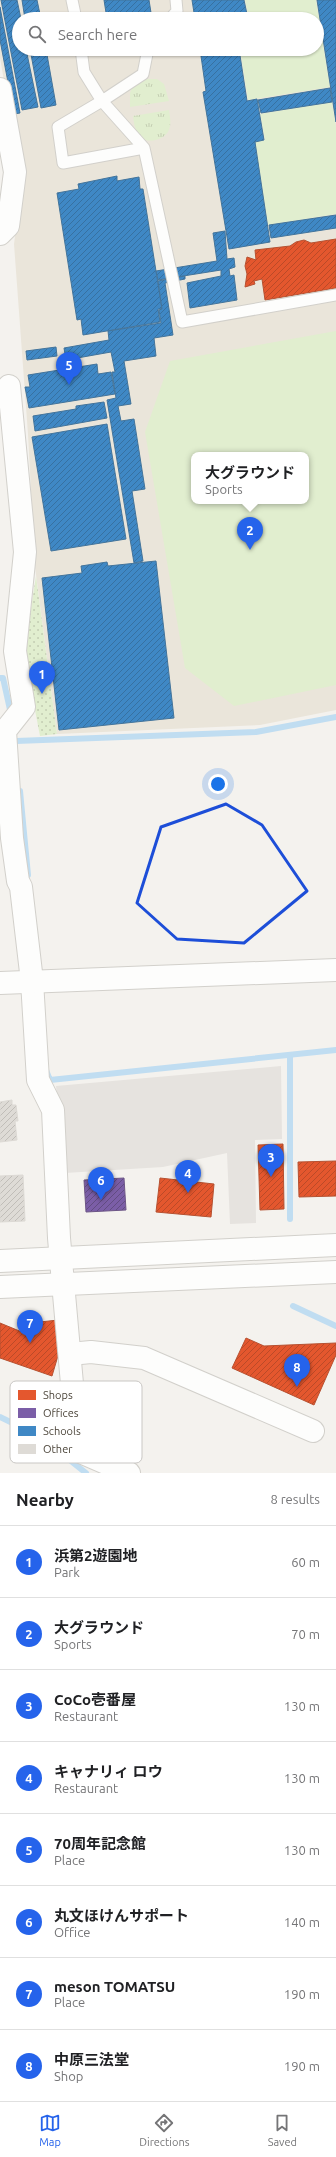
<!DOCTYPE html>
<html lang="en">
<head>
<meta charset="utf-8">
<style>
	:root { --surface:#fff; --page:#f6f6f6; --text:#202124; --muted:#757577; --line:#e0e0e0; --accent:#2563eb }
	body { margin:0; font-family:Ubuntu,"Noto Sans JP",sans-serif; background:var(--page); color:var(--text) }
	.you { position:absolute; left:218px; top:784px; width:14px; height:14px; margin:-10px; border:3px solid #fff; border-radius:50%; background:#1a73e8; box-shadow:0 0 0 6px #1a73e833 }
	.badge { display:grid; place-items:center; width:26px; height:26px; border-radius:50%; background:var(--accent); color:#fff; font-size:13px; font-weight:700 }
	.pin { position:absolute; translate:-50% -33px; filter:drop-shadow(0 1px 2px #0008) }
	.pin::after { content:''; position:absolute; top:21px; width:14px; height:12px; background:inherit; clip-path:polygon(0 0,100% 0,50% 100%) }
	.popup { position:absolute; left:191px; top:452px; width:118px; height:52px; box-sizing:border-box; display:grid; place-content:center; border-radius:8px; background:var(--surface); filter:drop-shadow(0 1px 3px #0005); font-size:13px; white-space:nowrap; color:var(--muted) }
	.popup b { font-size:15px; color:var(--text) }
	.popup::after { content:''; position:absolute; left:50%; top:100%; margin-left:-8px; border:8px solid transparent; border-top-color:var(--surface) }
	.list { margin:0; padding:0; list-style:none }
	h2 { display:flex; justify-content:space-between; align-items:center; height:52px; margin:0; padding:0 16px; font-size:17px }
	h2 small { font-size:13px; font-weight:400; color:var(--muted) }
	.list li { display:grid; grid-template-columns:26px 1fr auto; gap:12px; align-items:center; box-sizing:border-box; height:72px; padding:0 16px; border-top:1px solid var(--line) }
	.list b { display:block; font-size:15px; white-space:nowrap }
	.list p { margin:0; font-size:13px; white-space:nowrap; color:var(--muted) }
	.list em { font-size:13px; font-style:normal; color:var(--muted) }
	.icon { flex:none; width:22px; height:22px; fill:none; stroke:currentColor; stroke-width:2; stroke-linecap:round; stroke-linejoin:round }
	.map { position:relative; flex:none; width:336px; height:1473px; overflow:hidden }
	.search { position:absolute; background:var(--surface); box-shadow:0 1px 3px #0004; left:12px; right:12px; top:12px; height:44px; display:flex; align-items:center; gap:10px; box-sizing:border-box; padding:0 14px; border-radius:22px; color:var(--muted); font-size:15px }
	.sheet { height:628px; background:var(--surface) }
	nav { display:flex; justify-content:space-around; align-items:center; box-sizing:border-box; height:56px; border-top:1px solid var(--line); background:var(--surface); font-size:11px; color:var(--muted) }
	nav a { display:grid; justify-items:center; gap:2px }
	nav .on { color:var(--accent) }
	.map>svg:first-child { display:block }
	.education { fill:#eae5da; fill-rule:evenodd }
	.grass { fill:url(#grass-tufts) }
	.park { fill:url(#park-dots) }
	.garden { fill:#e1eecf; fill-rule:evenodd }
	.parking { fill:#e6e3df }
	.shops { fill:url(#shops-hatch); stroke:#b65131 }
	.offices { fill:url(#offices-hatch); stroke:#6d5686 }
	.schools { fill:url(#schools-hatch); stroke:#43749b }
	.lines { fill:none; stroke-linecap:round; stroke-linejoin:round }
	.stream { stroke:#c0ddf1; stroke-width:6 }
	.building { fill:url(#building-hatch); stroke:#dcd9d4 }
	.service-casing { stroke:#d2d0cb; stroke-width:13 }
	.minor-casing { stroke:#d2d0cb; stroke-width:24 }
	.tertiary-casing { stroke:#d2d0cb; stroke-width:24 }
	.service { stroke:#fdfdfc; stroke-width:11 }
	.minor { stroke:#fdfdfc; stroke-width:22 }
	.tertiary { stroke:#fdfdfc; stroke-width:22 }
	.marked { fill:none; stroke:#1d4ed8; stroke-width:3; stroke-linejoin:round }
	.key { fill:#fff; stroke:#c9c7c4; stroke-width:1 }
	.key-label { font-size:11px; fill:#4b4439 }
</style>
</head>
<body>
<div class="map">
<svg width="336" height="1473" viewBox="0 0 336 1473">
	<defs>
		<pattern id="grass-tufts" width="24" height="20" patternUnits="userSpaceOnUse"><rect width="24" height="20" fill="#e1eecf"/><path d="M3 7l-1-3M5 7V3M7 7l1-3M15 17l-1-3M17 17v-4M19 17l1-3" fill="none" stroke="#c3cdb2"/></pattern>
		<pattern id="park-dots" width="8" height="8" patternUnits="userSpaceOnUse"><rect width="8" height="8" fill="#e1eecf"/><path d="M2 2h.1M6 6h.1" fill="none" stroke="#c3cdb2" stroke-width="1.8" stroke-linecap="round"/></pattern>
		<pattern id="shops-hatch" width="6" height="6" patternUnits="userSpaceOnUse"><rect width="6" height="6" fill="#e4572e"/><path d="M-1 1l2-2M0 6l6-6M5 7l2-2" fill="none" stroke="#bb4a28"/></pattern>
		<pattern id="offices-hatch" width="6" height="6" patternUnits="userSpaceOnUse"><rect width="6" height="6" fill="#7b5ea7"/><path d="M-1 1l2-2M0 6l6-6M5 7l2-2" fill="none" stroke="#624c82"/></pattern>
		<pattern id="schools-hatch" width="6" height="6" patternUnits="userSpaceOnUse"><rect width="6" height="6" fill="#3f88c5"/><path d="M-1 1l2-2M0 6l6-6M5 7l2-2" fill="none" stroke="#3771a1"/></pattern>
		<pattern id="building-hatch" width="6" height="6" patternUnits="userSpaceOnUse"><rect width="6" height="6" fill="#dedbd6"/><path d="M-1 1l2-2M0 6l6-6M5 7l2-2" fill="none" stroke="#c0bdb8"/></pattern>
	</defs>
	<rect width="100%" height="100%" fill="#f4f2ee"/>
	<path class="education" d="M0,0H336V710L260,725L57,734L35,567L28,434L14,244L22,183L0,58ZM19,19H317V49H19ZM194,455H306V501H194Z"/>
	<g class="grass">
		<polygon points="148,79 157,79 164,84 169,101 130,107 130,93 134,82"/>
		<path d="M169,110C170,117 172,125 168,132C163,140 148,144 140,137C135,131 134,124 133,116Z"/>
	</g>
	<polygon class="park" points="36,576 57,734 40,736 24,653"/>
	<g class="garden">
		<polygon points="245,0 316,0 330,87 248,100 240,49 317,49 317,19 249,19"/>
		<polygon points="332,102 336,128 336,214 268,225 255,142 265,140 260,114"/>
		<path d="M336,331V685L234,706L185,668L145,432L170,361ZM194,455H306V501H194Z"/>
	</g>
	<polygon class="parking" points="281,1066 282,1139 255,1140 256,1223 230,1224 227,1153 163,1167 65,1173 56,1086"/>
	<g class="shops">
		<polygon points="336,239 336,288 265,300 262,279 254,281 255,284 245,287 247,274 245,266 247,257 256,260 255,250 290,246 296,242 304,240 311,243"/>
		<polygon points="283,1144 284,1209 260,1210 258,1145"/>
		<polygon points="336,1161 336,1196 299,1197 298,1162"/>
		<polygon points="160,1178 214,1184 211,1217 156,1212"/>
		<polygon points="58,1320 60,1349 52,1376 0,1358 0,1323 34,1337 40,1322"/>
		<polygon points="246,1338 264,1346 336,1343 336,1355 314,1405 232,1368"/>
	</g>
	<polygon class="offices" points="124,1178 126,1210 86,1212 84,1180"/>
	<g class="schools">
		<polygon points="1,0 17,0 21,19 19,19 19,49 26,49 38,107 22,110"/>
		<polygon points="22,0 37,0 41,19 25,19"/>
		<polygon points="104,0 149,0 152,19 107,19"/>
		<polygon points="192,0 244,0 248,19 195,19"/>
		<polygon points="317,0 336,0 336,122"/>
		<polygon points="0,7 20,113 14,114 0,40"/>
		<polygon points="30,49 46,49 56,105 41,108"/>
		<polygon points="200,49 239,49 247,101 257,99 264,140 255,142 270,242 229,249 203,92 206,91"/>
		<polygon points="330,88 332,102 261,113 258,100"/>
		<polygon points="117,176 117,181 139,177 140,189 143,189 162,309 158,309 160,322 83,335 81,319 77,320 57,193 79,189 78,184"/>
		<polygon points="336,215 336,228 271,238 269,225"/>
		<polygon points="225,231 227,259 234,258 235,267 229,269 230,276 234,275 237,300 190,308 187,283 221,276 221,270 158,280 156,271 217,261 213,233"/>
		<polygon points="185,276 185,279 165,283 173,335 154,338 156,356 124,361 131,404 118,406 121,421 134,419 145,489 132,491 143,561 134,563 107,400 116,398 112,372 115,372 111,352 66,360 64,348 109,340 108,331 161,323 159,310 162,309 158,281"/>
		<polygon points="56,347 57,356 27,360 26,351"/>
		<polygon points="97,364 98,374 111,372 115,394 29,408 25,387 30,387 28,375"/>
		<polygon points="104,402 107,418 35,431 33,416 76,409 76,406"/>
		<polygon points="107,424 126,539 51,551 32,437"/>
		<polygon points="156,561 174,718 59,730 42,578 82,573 81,566 107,562 108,566"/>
	</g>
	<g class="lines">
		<g class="stream">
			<polyline points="0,678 3,678 11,714"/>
			<polyline points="16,741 256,732 336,717"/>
			<polyline points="20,791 28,875"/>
			<polyline points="290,1055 290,1219"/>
			<polyline points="46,1070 50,1080 336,1050"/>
			<polyline points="293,1306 336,1326"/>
			<polyline points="0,1417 41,1437 86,1473"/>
		</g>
	</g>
	<g class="building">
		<polygon points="12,1100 12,1105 16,1105 18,1121 15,1121 17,1140 0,1142 0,1102"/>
		<polygon points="23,1175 25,1221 0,1222 0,1176"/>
	</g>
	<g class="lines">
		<g class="service-casing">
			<g id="service">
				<polyline points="72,0 76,19"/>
				<polyline points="170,19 177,11 176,0"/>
				<polyline points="81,49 84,72 102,101 143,74 148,49"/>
				<polyline points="144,148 102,101 58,127 63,163 144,148 182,322 336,295"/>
			</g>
		</g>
		<g class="minor-casing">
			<g id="minor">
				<polyline points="0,89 15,172 8,226 0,234"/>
				<polyline points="9,386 25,552 15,651 24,707 5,731 12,838 18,881 21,887 32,981 38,1080 53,1110 59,1238 78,1451 129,1473"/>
				<polyline points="0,983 336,970"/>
				<polyline points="70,1354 91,1352 144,1358 313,1431"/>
			</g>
		</g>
		<g class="tertiary-casing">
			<g id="tertiary">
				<polyline points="0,1261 336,1245"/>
				<polyline points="0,1287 336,1272"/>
			</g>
		</g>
		<use href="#service" class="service"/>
		<use href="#minor" class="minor"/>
		<use href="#tertiary" class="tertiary"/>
	</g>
	<path class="marked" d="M226,804L262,825L307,891L244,943L177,939L137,903L161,827Z"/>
	<rect x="10" y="1381" width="132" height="82" rx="6" class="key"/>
	<rect x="18" y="1390" width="18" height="10" fill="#e4572e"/>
	<rect x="18" y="1408" width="18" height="10" fill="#7b5ea7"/>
	<rect x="18" y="1426" width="18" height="10" fill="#3f88c5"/>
	<rect x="18" y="1444" width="18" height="10" fill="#dedbd6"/>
	<g class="key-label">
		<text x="43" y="1399">Shops</text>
		<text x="43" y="1417">Offices</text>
		<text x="43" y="1435">Schools</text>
		<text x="43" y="1453">Other</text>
	</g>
</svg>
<div class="you"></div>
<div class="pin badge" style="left:42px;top:694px">1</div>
<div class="pin badge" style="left:250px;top:550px">2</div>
<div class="popup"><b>大グラウンド</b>Sports</div>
<div class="pin badge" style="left:271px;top:1177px">3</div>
<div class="pin badge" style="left:188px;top:1193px">4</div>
<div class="pin badge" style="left:69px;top:385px">5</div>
<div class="pin badge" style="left:101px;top:1200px">6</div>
<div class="pin badge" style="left:30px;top:1343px">7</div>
<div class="pin badge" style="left:297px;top:1387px">8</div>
<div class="search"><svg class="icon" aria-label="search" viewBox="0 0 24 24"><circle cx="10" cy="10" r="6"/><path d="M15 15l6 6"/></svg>Search here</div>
</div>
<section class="sheet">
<h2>Nearby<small>8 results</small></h2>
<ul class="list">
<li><span class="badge">1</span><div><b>浜第2遊園地</b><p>Park</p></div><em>60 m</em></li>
<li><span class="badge">2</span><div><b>大グラウンド</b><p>Sports</p></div><em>70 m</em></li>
<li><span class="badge">3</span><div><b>CoCo壱番屋</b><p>Restaurant</p></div><em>130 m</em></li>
<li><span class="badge">4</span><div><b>キャナリィ ロウ</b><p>Restaurant</p></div><em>130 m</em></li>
<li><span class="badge">5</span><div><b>70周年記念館</b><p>Place</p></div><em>130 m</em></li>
<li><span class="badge">6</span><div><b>丸文ほけんサポート</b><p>Office</p></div><em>140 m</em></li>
<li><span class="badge">7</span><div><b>meson TOMATSU</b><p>Place</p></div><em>190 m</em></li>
<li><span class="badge">8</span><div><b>中原三法堂</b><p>Shop</p></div><em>190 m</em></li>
</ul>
</section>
<nav>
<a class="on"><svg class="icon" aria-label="map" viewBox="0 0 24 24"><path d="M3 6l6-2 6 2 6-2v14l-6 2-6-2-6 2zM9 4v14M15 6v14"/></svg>Map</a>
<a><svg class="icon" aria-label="directions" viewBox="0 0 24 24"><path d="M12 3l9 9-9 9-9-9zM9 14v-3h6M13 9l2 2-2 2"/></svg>Directions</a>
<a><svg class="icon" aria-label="saved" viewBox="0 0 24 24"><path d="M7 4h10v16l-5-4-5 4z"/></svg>Saved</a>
</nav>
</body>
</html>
